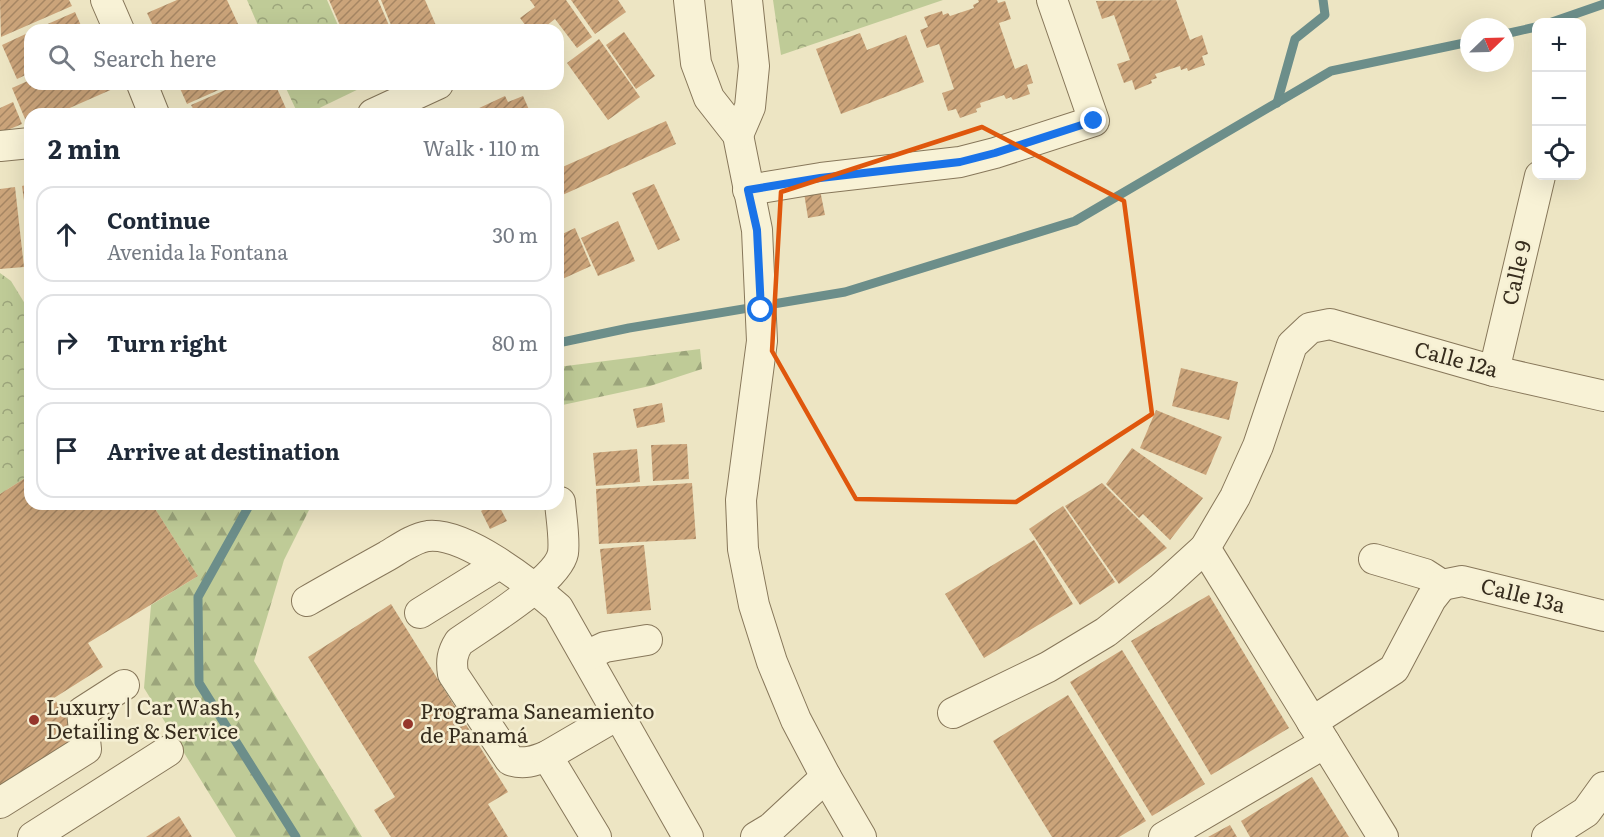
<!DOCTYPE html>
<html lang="en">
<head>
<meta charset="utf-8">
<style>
	:root { --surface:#fff; --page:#f2f2f3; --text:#1f2937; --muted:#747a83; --line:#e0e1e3 }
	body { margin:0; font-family:Literata,serif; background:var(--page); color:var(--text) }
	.controls { position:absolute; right:18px; top:18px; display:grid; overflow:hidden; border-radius:12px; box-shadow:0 6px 24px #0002 }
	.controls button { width:54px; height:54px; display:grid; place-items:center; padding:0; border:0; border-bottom:2px solid var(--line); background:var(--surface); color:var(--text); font:30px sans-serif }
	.compass { position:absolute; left:1460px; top:18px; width:54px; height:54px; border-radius:50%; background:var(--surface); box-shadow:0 6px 24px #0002; rotate:67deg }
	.stop { position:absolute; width:18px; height:18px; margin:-14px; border:4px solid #1a73e8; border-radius:50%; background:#fff }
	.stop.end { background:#1a73e8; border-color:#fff; box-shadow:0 2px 6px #0008 }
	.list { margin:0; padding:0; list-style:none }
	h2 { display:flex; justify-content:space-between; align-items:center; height:78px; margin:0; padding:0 24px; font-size:26px }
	h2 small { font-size:20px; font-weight:400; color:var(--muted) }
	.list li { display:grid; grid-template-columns:39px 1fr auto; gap:18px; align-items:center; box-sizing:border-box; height:96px; margin:0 12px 12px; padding:0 12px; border:2px solid var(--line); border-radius:18px }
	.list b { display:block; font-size:22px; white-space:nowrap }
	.list p { margin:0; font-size:20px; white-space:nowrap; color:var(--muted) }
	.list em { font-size:20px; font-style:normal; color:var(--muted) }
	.icon { flex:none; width:33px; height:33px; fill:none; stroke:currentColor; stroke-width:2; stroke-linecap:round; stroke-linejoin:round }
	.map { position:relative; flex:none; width:1604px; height:837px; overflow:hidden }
	.search { position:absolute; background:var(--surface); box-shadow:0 6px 24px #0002; left:24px; top:24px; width:540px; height:66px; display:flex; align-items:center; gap:15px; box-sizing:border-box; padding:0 21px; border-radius:18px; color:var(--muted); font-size:22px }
	.panel { position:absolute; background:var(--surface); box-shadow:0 6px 24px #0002; left:24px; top:108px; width:540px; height:402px; border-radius:18px }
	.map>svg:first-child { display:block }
	.forest { fill:url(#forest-firs) }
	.park { fill:url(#park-crowns) }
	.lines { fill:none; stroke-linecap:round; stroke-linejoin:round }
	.stream { stroke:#6c8e8a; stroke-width:9 }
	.building { fill:url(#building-hatch) }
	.minor-casing { stroke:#87775a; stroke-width:32 }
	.minor { stroke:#f8f2d6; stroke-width:30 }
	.route { stroke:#1a73e8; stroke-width:8 }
	.marked { fill:none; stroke:#df570d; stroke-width:4.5; stroke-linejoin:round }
	.poi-dot { fill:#95362b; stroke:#f5efd3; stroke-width:2 }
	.labels { text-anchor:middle; stroke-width:5; stroke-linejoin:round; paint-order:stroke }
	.street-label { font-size:21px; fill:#372d1e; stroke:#f5efd3 }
	.poi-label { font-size:21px; fill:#372d1e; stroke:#f5efd3; text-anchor:start }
</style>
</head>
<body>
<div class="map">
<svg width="1604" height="837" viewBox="0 0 1604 837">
	<defs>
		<pattern id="forest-firs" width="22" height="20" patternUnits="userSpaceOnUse" patternTransform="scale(1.5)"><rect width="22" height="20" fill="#bfcb97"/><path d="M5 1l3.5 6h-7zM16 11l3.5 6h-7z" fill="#9ca57b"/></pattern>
		<pattern id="park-crowns" width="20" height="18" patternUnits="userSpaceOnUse" patternTransform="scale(1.5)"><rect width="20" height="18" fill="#bfcb97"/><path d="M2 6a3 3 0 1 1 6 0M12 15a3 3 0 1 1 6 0" fill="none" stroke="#9ca57b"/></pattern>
		<pattern id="building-hatch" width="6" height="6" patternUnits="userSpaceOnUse" patternTransform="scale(1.5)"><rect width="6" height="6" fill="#cba47a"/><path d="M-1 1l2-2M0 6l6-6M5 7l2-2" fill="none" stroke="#a68663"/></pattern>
	</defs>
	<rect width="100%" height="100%" fill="#ede5c3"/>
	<g class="forest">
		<polygon points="700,349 702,369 650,386 558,406 558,367"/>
		<polygon points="152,504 312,504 284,560 254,661 362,837 236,837 144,688 151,605 198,576"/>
	</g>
	<g class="park">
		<polygon points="247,0 327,0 340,30 260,30"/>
		<polygon points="773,0 943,0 781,55"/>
		<polygon points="284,84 364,84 365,86 307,114 298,114"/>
		<polygon points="0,273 11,281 30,312 30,475 0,494"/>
	</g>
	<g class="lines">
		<g class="stream">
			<polyline points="1552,22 1604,4"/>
			<polyline points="1505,34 1536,27"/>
			<polyline points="1277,103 1295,39 1325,15 1323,0"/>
			<polyline points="558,343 629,328 845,292 1075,221 1331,71 1469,42"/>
			<polyline points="250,504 198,597 199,683 296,837"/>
		</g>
	</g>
	<g class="building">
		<polygon points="0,0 69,0 72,6 1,37"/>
		<polygon points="177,0 227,0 238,24 223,30 155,30 147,13"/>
		<polygon points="329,0 378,0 391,30 342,30"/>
		<polygon points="381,0 425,0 438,30 393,30"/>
		<polygon points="530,0 566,0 592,37 577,48 555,19 541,30 529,30 520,18 535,7"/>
		<polygon points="571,0 618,0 626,12 595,34"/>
		<polygon points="978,0 997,0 998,3 1005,1 1011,19 999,23 1015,69 1027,64 1033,83 1027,85 1030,94 1013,100 1011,97 1006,99 1004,95 980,103 981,107 976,109 977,112 960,118 956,109 948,111 942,93 954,89 939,44 927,48 920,30 928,27 924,17 942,11 943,15 948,13 950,16 974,8 973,5 979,2"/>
		<polygon points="1176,0 1190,40 1202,35 1208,54 1202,56 1205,65 1188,71 1187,68 1181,70 1180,66 1155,74 1157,78 1151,80 1152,83 1135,90 1132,80 1124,83 1117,64 1130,60 1114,15 1102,19 1096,1"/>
		<polygon points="75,12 83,30 34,30"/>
		<polygon points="30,32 30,73 17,79 2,45"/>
		<polygon points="624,32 655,76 636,89 606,45"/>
		<polygon points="860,33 867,50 906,35 924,82 841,114 816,49"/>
		<polygon points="599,39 640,97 608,120 567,63"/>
		<polygon points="30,80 30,84 114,84 115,88 56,114 30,114 30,125 28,126 12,88"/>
		<polygon points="178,84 232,84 187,104"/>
		<polygon points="239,84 275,84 288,113 196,114 191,105"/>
		<polygon points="505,96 508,102 523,96 531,114 479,114 477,109"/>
		<polygon points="13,102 22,124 0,133 0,108"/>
		<polygon points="666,121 676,144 558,197 558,169"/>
		<polygon points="30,184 30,237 29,237 22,186"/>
		<polygon points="654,184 680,240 658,250 632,193"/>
		<polygon points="15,187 24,267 0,269 0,189"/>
		<polygon points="820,190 825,215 808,218 804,193"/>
		<polygon points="618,221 635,261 598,276 581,238"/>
		<polygon points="575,228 591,266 558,281 558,236"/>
		<polygon points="1181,368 1238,382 1229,420 1172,406"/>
		<polygon points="662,403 665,422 637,428 633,409"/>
		<polygon points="1156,410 1222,437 1206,475 1140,448"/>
		<polygon points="687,444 689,479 653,481 651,445"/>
		<polygon points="1132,448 1203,498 1170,540 1143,514 1139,518 1106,484"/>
		<polygon points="637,449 640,482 596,486 593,453"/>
		<polygon points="30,475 30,504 152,504 198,576 88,643 103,667 54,698 81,742 0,793 0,494"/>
		<polygon points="692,483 696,539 599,544 596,489"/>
		<polygon points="1102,483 1167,548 1119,584 1065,506"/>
		<polygon points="493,504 498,504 507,521 490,529 481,511"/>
		<polygon points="1063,506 1115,582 1080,605 1029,529"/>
		<polygon points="1034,540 1073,604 984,658 945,594"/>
		<polygon points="644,545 651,610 607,614 600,549"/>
		<polygon points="1209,595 1289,728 1211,775 1131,641"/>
		<polygon points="391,604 508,792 488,804 508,837 391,837 374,810 395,797 308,657"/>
		<polygon points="1122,650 1205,784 1152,816 1070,682"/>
		<polygon points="1068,695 1146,821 1119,837 1052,837 993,741"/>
		<polygon points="1312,777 1349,837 1250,837 1241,821"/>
		<polygon points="179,816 192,837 146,837"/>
		<polygon points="1230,825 1237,837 1208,837"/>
	</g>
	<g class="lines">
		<g class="minor-casing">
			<g id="minor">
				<polyline points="106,0 119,30"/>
				<polyline points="689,0 696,63 709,98 738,135 757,230 762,341 741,500 743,549 754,605 772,662 796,720 826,777 861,837"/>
				<polyline points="142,84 154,114"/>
				<polyline points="373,114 438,84"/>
				<polyline points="738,135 750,107 754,66 747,0"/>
				<polyline points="0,146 30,143"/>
				<polyline points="748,190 821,178 960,162 995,153 1094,121 1052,0"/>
				<polyline points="1494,371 1540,176"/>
				<path d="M560,502C561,516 565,539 563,553C558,580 483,625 459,642C452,653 451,661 453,674L510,760C523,765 535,761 547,756L619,714"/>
				<polyline points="1205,548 1383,837"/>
				<polyline points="1374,559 1425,574 1442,585"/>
				<polyline points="1442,585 1462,581 1604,616"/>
				<path d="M307,601C333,586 360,571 387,556C399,549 414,538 428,536C465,532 531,584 558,608L688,837"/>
				<polyline points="420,613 499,564"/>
				<polyline points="586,656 605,647 647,640"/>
				<polyline points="953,713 1048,667 1106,632 1160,589 1205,548 1235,497 1258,446 1292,345 1310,328 1330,324 1494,371 1604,396"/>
				<polyline points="1312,722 1394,669 1431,599 1442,585"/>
				<polyline points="547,756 596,837"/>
				<polyline points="0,803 86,749 82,712 124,685"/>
				<polyline points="33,837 168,751"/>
				<polyline points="756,837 771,828 826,777"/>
				<polyline points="1164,837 1325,743"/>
				<polyline points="1547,837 1586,812 1604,787"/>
			</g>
		</g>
		<use href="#minor" class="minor"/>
	</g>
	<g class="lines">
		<polyline class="route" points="761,310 757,230 748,190 820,178 960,162 995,153 1094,121"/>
	</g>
	<path class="marked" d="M982,127L1124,201L1152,414L1016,502L856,499L772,351L781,192Z"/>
	<g class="poi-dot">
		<circle cx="34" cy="720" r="6"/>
		<circle cx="408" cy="724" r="6"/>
	</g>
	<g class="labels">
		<g class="street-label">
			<text transform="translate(1517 273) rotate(-77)" y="7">Calle 9</text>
			<text transform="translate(1456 360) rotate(15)" y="7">Calle 12a</text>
			<text transform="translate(1523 596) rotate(14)" y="7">Calle 13a</text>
		</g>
		<g class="poi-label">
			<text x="46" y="715">Luxury | Car Wash,<tspan x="46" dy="24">Detailing &amp; Service</tspan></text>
			<text x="420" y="719">Programa Saneamiento<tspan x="420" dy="24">de Panamá</tspan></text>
		</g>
	</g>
</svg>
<div class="controls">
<button>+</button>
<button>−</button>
<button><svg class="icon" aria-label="locate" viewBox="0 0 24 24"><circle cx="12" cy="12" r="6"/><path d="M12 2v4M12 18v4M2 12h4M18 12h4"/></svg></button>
</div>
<svg class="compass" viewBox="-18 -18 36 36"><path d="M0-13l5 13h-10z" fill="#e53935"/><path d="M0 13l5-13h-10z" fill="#747a83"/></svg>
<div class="stop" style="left:761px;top:310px"></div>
<div class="stop end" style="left:1094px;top:121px"></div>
<div class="search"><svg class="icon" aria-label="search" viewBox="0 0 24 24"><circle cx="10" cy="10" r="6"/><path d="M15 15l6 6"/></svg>Search here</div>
<section class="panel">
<h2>2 min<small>Walk · 110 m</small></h2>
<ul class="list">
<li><svg class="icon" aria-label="ahead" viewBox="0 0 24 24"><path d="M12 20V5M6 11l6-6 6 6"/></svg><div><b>Continue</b><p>Avenida la Fontana</p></div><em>30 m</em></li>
<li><svg class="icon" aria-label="right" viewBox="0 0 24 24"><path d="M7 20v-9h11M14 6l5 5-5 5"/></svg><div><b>Turn right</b></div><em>80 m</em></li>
<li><svg class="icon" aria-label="arrive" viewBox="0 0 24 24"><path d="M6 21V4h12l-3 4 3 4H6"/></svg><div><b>Arrive at destination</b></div></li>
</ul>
</section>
</div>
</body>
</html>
